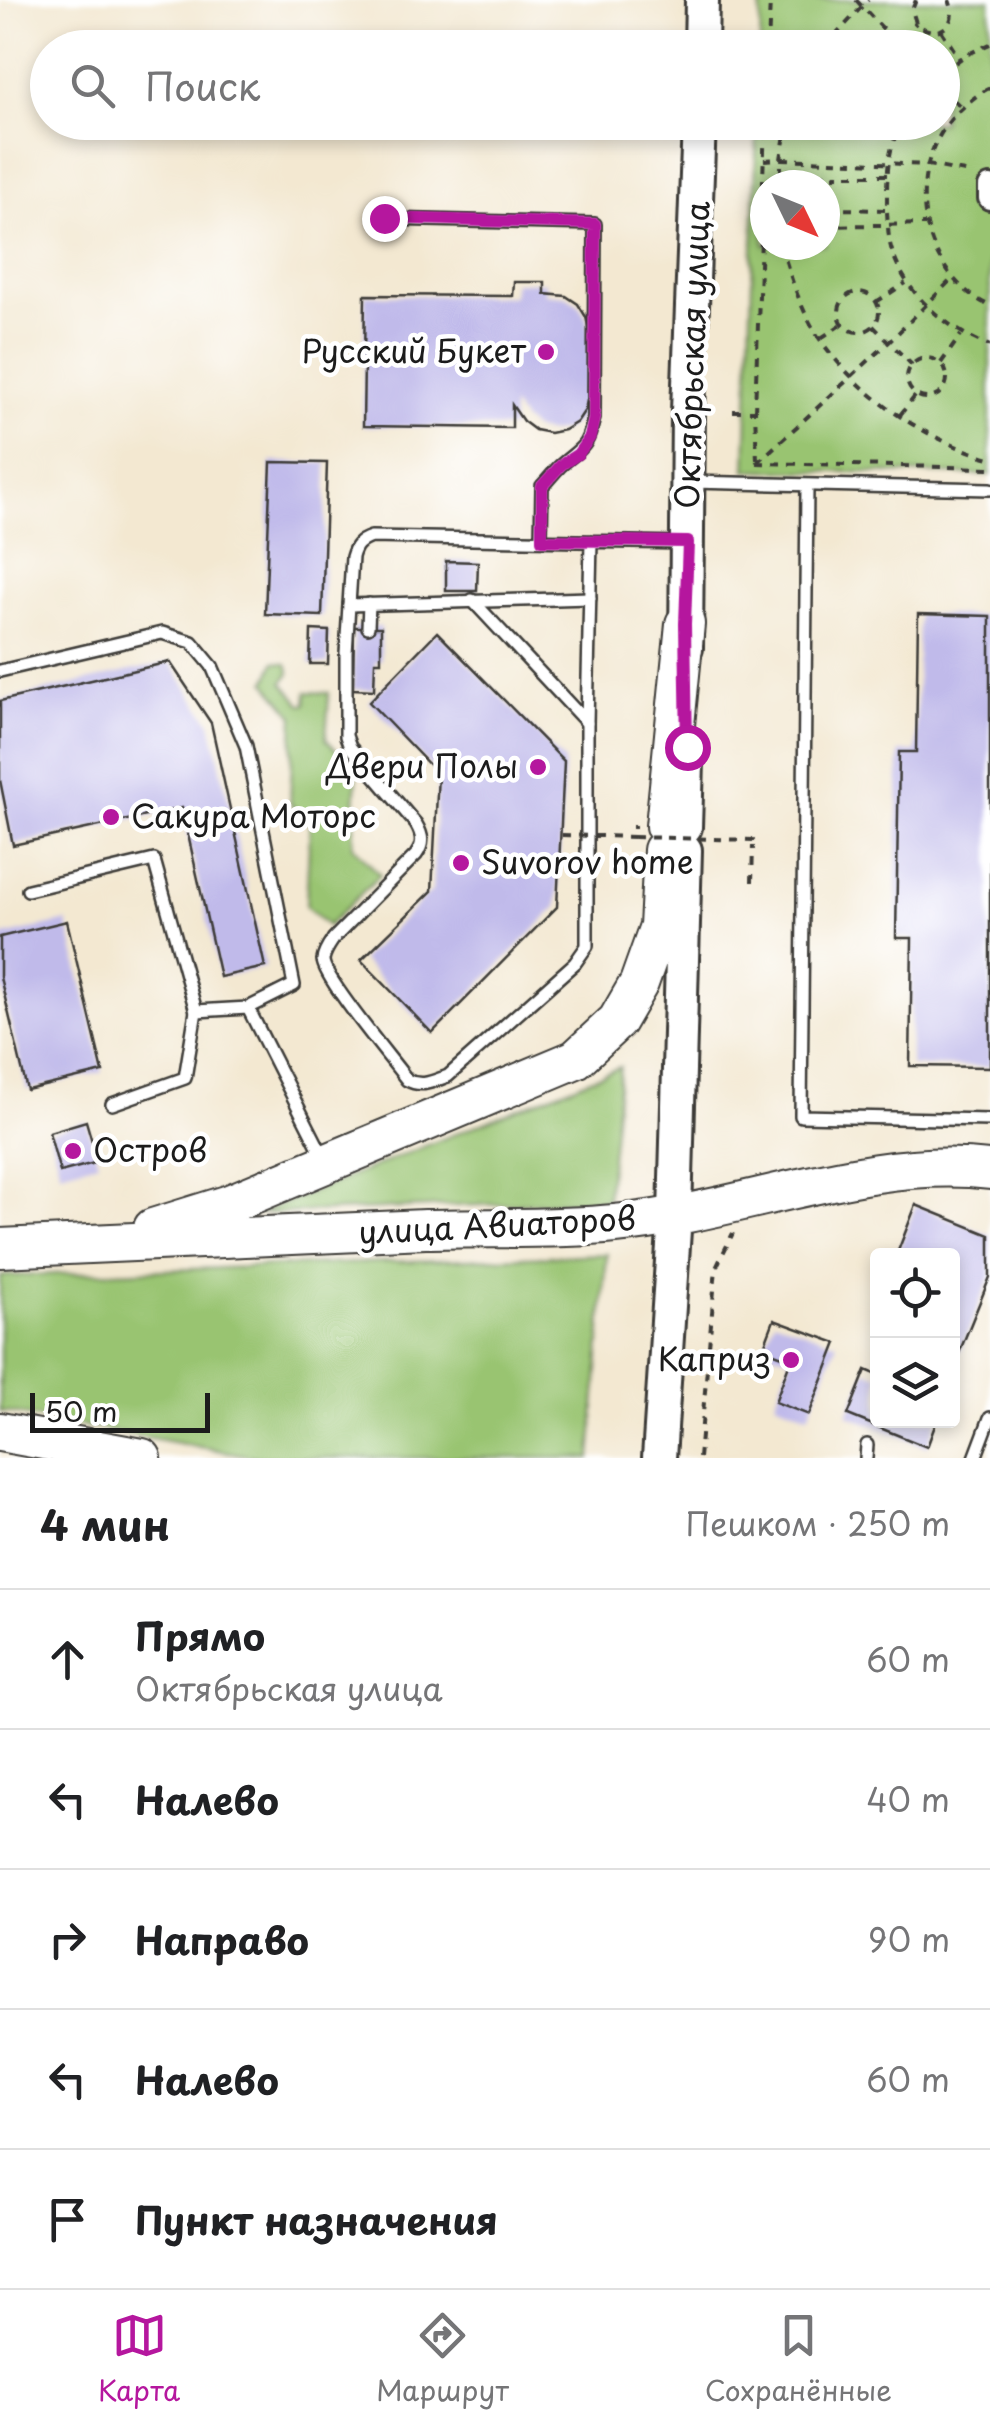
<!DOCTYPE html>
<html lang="ru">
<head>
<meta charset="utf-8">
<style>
	:root { --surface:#fff; --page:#f6f6f6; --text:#202124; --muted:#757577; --line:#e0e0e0; --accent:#b5179e }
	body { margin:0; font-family:"Playpen Sans",sans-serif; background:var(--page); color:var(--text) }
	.controls { position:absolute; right:30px; bottom:30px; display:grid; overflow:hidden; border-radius:10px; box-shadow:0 5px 15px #0003 }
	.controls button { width:90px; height:90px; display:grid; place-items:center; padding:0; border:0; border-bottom:2px solid var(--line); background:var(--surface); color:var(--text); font:50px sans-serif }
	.compass { position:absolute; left:750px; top:170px; width:90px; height:90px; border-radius:50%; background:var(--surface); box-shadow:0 5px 15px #0003; rotate:133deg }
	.scale { position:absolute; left:30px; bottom:25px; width:180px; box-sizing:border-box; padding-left:10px; border:5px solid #1c1c1c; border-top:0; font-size:28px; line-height:35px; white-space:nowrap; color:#1c1c1c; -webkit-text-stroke:8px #fff; paint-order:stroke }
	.stop { position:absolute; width:30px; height:30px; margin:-22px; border:8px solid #b5179e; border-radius:50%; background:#fff }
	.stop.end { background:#b5179e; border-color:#fff; box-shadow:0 2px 10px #0008 }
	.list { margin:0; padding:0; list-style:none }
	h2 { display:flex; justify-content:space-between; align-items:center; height:130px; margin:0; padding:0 40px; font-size:42px }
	h2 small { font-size:32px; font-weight:400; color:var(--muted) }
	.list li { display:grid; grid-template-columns:65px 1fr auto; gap:30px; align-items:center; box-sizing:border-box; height:140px; padding:0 40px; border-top:2px solid var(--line) }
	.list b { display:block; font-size:38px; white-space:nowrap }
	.list p { margin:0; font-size:32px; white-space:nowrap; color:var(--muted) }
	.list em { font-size:32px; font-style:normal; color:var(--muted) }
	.icon { flex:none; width:55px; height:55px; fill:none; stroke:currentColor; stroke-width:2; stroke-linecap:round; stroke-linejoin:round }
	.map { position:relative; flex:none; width:990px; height:1458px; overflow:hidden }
	.search { position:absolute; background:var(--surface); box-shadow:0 5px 15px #0003; left:30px; right:30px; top:30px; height:110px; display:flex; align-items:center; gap:25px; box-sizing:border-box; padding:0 35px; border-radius:55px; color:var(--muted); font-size:38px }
	.sheet { height:830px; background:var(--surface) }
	nav { display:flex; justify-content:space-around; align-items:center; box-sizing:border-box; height:140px; border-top:2px solid var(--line); background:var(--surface); font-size:28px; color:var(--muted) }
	nav a { display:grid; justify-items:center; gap:5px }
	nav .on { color:var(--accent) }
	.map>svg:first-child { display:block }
	.green { fill:#99c471; stroke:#5a7046; stroke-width:2.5; fill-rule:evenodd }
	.building { fill:#c0baea }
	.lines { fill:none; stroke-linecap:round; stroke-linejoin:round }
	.lane-casing { stroke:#3c3b37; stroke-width:16 }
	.street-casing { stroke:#3c3b37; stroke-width:28 }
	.secondary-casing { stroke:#3c3b37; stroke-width:38 }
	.primary-casing { stroke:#3c3b37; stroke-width:42 }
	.path { stroke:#3c3b37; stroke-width:4; stroke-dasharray:8 8; stroke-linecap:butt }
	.lane { stroke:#fff; stroke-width:11 }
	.street { stroke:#fff; stroke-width:22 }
	.secondary { stroke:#fff; stroke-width:32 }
	.primary { stroke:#fff; stroke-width:38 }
	.path-bridge { stroke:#3c3b37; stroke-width:4; stroke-dasharray:8 8; stroke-linecap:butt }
	.route { stroke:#b5179e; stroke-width:12 }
	.poi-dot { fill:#b5179e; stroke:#fff; stroke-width:4 }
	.labels { text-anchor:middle; stroke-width:9; stroke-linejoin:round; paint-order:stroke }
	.poi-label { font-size:32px; fill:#1c1c1c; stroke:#fff; text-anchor:end }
	.street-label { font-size:32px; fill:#1c1c1c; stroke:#fff }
</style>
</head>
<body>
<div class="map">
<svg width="990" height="1458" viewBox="0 0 990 1458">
	<rect width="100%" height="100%" fill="#fff"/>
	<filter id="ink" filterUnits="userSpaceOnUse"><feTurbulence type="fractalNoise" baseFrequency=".01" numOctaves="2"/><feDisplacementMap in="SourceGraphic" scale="20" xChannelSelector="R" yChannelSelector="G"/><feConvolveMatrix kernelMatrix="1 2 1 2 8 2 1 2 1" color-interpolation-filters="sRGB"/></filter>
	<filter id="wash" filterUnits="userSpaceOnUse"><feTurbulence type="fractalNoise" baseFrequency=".0048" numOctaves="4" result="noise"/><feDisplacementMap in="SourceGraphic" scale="40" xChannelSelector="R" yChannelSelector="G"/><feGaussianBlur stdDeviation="2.25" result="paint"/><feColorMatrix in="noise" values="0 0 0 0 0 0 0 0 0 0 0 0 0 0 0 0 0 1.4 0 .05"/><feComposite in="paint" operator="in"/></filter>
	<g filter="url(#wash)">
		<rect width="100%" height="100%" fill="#f3e8d1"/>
		<g class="green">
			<path d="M761,0H990V475L746,470L757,123L942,122V48L760,47ZM765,185H825V245H765Z"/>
			<polygon points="275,662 287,664 290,673 283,682 301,704 306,704 307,692 329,693 326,739 357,772 353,846 380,875 328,926 306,906 310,825 290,803 294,716 266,682"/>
			<polygon points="620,1067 607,1200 258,1214"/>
			<polygon points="607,1254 591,1458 261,1458 0,1411 0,1276"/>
		</g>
		<g id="blocks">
			<g class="building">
				<polygon points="514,282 545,282 545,294 566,296 578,304 586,317 589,331 588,395 585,410 577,422 564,430 550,433 535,430 523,421 512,405 512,428 363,426 365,295 513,296"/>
				<polygon points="271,462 327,463 322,616 265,614"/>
				<polygon points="446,561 478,562 477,591 446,591"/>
				<polygon points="918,614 990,616 990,1067 910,1066 912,938 896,938 899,752 916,752"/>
				<polygon points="354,627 381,627 381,661 375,661 374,690 353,689"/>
				<polygon points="311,630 329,631 328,664 310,664"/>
				<polygon points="437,632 564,761 557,907 432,1033 361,960 432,891 438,774 369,702"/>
				<polygon points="170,662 211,723 265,967 220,977 182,808 13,845 0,780 0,701"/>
				<polygon points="67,921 103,1072 27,1090 0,977 0,937"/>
				<polygon points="86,1121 98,1162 60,1172 49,1132"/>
				<polygon points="916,1205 990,1235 990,1277 959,1353 952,1350 952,1256 896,1256"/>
				<polygon points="774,1320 837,1343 809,1415 775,1402 791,1359 763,1349"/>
				<polygon points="866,1370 878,1375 878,1420 937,1420 927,1447 848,1415"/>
			</g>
		</g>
	</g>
	<g filter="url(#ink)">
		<use href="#blocks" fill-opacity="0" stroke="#3c3b37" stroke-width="2.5"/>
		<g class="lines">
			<g class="lane-casing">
				<g id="lane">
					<path d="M384,219L595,224L594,418C586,451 582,446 560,466C554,472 548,480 542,486L541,540"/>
					<polyline points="691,482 990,489"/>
					<polyline points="807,486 801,1116 990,1120"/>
					<path d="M591,541L587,723V946L575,963L448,1076C433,1081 422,1088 407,1080C393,1061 323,978 323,960C324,952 330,944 334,938L416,855C424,844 423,836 416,824L350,747L346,736V653L352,557C355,546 359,541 371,537L684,543"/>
					<polyline points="472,600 587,723"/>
					<polyline points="349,605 590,598"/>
					<polyline points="368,627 369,604"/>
					<polyline points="0,671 162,633 192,642 212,666 246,746 294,985 248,1008 196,1011 154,860 28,890"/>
					<polyline points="248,1008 325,1160"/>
					<polyline points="112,1104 185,1078 196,1011"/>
					<polyline points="866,1458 867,1445"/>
					<polyline points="975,1458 990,1418"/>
				</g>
			</g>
			<g class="street-casing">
				<polyline id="street" points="990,187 990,198"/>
			</g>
			<g class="secondary-casing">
				<g id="secondary">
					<polyline points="701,48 702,0"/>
					<polyline points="686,648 688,411 699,122"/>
					<polyline points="685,827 687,762"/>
					<polyline points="659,1458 675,1215 685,850"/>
				</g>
			</g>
			<g class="primary-casing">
				<g id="primary">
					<polyline points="665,826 685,624"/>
					<polyline points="153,1228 227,1205 576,1059 617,1021 639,983 659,927 663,850"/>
					<path d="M0,1248C142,1242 283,1235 425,1229C487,1227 554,1230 615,1224C738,1213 866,1155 990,1170"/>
					<polyline points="0,1432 142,1458"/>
				</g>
			</g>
			<g class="path">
				<polyline points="856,0 901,48"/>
				<path d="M916,0L912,10L916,23C937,41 960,26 949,0"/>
				<polyline points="941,30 960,59"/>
				<polyline points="768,48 770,0"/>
				<polyline points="824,48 868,0"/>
				<polyline points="892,48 916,23"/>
				<polyline points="942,72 966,55 990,44"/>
				<path d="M990,88C978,93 969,102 959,111C901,166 917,272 990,306"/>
				<polyline points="942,89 961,107"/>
				<polyline points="764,160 781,159 787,122"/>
				<polyline points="781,174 781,159 928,165 970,173"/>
				<path d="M887,175H835V209L887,210C887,178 886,151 902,122"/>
				<polyline points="781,185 781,174 835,175"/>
				<path d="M887,212C888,225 888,239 892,251C906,295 948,330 990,346"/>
				<polyline points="825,226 925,224"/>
				<path d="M781,245C791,279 803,317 824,345C864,399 926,440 990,458"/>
				<circle cx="859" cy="312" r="20"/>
				<polyline points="876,302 906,283"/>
				<polyline points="873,326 912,365"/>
				<polyline points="821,338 842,324"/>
				<circle cx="927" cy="378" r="20"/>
				<polyline points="941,363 961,335"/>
				<polyline points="733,411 755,411 757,460"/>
				<polyline points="755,411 765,122"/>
				<polyline points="900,415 916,395"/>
				<polyline points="757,463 889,342 953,278"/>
				<polyline points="757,463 990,468"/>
				<polyline points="752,882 753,846"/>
				<polyline points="699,1458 716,1268 733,1233"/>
			</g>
			<use href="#lane" class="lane"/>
			<use href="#street" class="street"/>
			<use href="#secondary" class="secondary"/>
			<use href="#primary" class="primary"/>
			<g class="path-bridge">
				<polyline points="562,835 634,837 634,825"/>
				<polyline points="634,837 753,840 753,846"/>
			</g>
		</g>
	</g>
	<g class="lines" filter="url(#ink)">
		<polyline class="route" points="384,218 595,224 594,418 590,437 578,454 561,465 542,486 542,540 688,542 685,624 687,747"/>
	</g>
	<g class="poi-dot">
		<circle cx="546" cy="352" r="10"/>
		<circle cx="538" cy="767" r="10"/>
		<circle cx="111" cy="817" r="10"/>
		<circle cx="461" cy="863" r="10"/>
		<circle cx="73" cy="1151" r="10"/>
		<circle cx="791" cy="1360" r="10"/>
	</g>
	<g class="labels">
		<g class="poi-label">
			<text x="526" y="363">Русский Букет</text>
			<text x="518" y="778">Двери Полы</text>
			<text x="131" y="828" text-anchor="start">Сакура Моторс</text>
			<text x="481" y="874" text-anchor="start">Suvorov home</text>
			<text x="93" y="1162" text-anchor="start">Остров</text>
			<text x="771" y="1371">Каприз</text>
		</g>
		<g class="street-label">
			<text transform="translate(693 355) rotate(-88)" y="11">Октябрьская улица</text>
			<text transform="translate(497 1226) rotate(-3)" y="11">улица Авиаторов</text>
		</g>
	</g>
</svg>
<div class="controls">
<button><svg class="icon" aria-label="locate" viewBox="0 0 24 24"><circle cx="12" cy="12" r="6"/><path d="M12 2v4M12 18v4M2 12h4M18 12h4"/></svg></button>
<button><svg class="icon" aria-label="layers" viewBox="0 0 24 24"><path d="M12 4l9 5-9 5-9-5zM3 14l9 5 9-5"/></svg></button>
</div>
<svg class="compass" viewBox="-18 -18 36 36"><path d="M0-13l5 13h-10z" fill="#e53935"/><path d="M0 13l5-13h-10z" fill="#757577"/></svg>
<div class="scale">50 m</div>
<div class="stop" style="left:687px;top:747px"></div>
<div class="stop end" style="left:384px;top:218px"></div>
<div class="search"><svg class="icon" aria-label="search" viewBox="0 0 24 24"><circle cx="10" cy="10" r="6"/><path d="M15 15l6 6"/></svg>Поиск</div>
</div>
<section class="sheet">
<h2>4 мин<small>Пешком · 250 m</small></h2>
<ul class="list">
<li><svg class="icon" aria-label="ahead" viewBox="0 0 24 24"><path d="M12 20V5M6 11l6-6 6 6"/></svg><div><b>Прямо</b><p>Октябрьская улица</p></div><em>60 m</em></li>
<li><svg class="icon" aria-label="left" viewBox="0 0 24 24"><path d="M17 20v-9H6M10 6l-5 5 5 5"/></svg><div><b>Налево</b></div><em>40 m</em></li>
<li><svg class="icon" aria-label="right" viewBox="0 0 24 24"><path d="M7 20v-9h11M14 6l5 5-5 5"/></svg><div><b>Направо</b></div><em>90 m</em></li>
<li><svg class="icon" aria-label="left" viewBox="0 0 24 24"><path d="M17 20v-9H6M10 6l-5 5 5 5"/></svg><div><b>Налево</b></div><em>60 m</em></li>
<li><svg class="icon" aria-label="arrive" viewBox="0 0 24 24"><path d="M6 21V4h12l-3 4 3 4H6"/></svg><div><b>Пункт назначения</b></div></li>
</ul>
</section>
<nav>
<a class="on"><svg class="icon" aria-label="map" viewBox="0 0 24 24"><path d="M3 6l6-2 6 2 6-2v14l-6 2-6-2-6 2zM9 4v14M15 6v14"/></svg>Карта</a>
<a><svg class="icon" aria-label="directions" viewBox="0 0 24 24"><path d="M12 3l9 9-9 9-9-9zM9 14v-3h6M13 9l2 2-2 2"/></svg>Маршрут</a>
<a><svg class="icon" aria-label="saved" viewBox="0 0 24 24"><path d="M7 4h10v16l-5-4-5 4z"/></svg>Сохранённые</a>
</nav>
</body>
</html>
